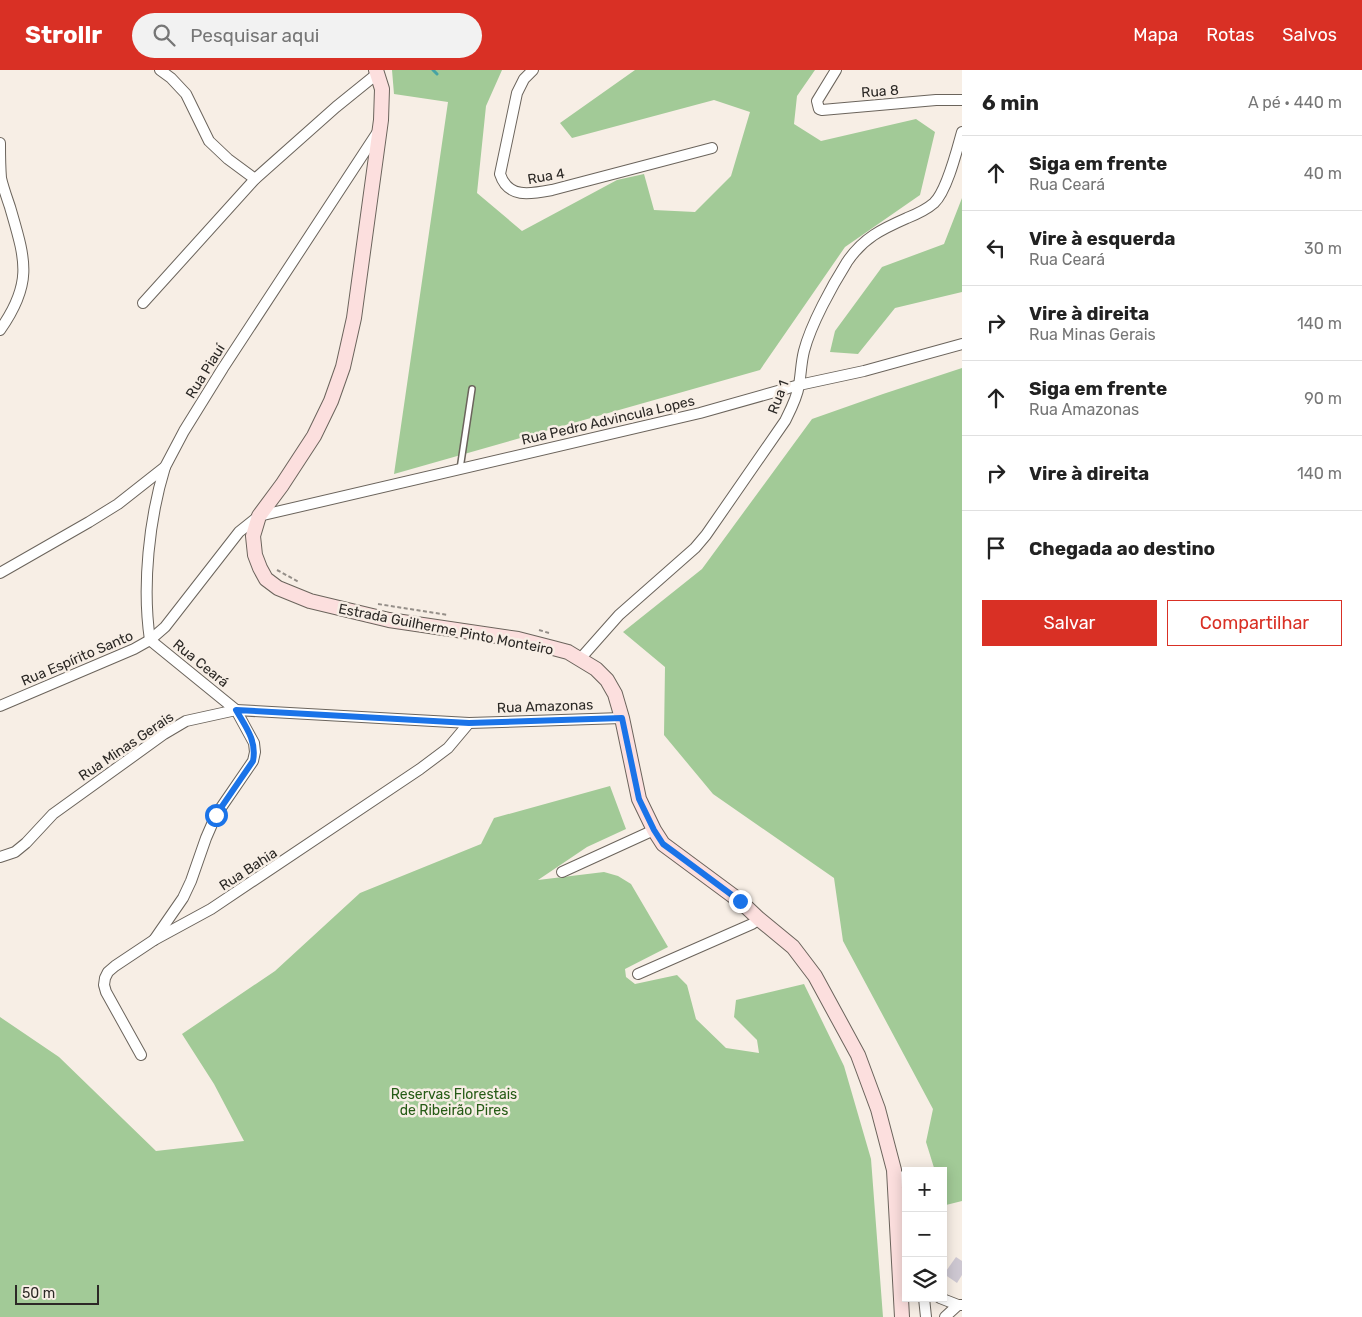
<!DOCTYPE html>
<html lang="pt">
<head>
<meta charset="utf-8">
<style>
	:root { --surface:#fff; --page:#f2f2f2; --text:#222; --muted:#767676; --line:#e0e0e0; --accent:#d93025 }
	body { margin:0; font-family:Rubik,sans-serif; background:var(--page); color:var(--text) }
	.controls { position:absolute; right:15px; bottom:15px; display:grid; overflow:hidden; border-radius:0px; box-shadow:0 2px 12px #0003 }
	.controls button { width:45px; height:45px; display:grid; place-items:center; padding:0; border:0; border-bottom:1px solid var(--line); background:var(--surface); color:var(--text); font:25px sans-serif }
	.scale { position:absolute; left:15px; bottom:12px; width:84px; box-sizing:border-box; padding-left:5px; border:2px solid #2c2926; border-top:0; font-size:14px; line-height:18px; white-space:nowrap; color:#2c2926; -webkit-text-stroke:4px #f7eee5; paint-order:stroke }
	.stop { position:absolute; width:15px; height:15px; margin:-11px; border:4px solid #1a73e8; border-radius:50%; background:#fff }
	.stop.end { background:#1a73e8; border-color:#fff; box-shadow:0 1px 5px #0008 }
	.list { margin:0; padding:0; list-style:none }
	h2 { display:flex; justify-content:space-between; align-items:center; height:65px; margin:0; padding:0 20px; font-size:21px }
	h2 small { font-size:16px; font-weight:400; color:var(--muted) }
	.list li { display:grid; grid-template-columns:32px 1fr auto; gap:15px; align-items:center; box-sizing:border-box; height:75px; padding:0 20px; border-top:1px solid var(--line) }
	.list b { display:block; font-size:19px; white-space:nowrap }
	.list p { margin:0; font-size:16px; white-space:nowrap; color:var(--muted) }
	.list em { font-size:16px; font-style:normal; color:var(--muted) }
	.actions { display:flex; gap:10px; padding:15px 20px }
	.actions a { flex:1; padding:11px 0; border:1px solid var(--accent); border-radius:0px; text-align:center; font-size:18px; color:var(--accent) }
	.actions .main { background:var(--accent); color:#fff }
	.icon { flex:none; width:28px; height:28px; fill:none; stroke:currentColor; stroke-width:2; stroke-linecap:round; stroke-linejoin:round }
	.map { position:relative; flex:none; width:962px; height:1247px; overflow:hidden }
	header { display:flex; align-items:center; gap:30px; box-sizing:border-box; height:70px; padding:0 25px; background:var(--accent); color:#fff }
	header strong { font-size:24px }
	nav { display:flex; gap:28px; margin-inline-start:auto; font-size:18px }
	.search { width:350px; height:45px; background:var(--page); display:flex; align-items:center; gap:12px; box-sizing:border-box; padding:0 18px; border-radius:28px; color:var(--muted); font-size:19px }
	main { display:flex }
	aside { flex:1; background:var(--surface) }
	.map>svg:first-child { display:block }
	.green { fill:#a2ca97 }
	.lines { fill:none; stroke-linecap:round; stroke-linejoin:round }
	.stream { stroke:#47a3a4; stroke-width:3 }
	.building { fill:#cec8d2 }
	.lane-casing { stroke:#6b645c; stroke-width:8 }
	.street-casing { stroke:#6b645c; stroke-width:12 }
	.secondary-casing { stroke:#6b645c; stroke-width:16 }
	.path { stroke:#948e88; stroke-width:2; stroke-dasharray:4 2.5; stroke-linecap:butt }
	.lane { stroke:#fff; stroke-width:5 }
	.street { stroke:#fff; stroke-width:10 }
	.secondary { stroke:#fcdfde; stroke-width:14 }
	.route { stroke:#1a73e8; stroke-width:6 }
	.labels { text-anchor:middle; stroke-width:5; stroke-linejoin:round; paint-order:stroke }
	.street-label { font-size:14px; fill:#2c2926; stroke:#f7eee5 }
	.park-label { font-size:14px; fill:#265b16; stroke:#f7eee5 }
</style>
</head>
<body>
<header>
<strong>Strollr</strong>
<div class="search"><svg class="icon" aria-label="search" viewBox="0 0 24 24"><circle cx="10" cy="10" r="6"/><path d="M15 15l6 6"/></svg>Pesquisar aqui</div>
<nav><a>Mapa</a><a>Rotas</a><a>Salvos</a></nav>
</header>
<main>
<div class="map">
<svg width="962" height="1247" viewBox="0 0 962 1247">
	<rect width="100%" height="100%" fill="#f7eee5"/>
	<g class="green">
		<polygon points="392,0 502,0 486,36 477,123 522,161 617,110 644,104 654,140 695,142 731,106 750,42 714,30 572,68 560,53 635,0 815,0 797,26 794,54 821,71 916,49 935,62 920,125 845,177 760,300 394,404 448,32 394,24"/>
		<polygon points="962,128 962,222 895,238 858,284 830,282 835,261 882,197 944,174"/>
		<polygon points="962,298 962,1131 946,1135 943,1127 943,1101 935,1101 926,1072 933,1039 843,871 834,808 713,724 664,665 665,597 623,562 702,499 812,349 883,324"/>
		<polygon points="610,716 626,759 587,777 538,810 604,802 618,806 631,814 668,877 625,899 626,907 635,914 677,905 687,915 696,949 726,978 759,983 757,970 734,947 736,930 804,914 844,996 871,1089 883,1247 0,1247 0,947 59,987 156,1081 244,1071 214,1014 182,964 275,901 360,823 481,774 494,748"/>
	</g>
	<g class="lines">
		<polyline class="stream" points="433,0 437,4"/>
	</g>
	<polygon class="building" points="956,1187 962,1191 962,1205 957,1213 944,1204"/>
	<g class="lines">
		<g class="lane-casing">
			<polyline id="lane" points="460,399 472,319"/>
		</g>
		<g class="street-casing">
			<g id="street">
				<polyline points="160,0 171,8 186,24 209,71 228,89 255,109"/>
				<path d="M533,0L524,9L517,23L500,104C508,129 531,124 552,120L712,78"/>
				<polyline points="836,0 817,31 819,39 822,40 936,30 962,30"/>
				<path d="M0,73C0,84 0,96 1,108C3,117 7,128 10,137C25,189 34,212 0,260"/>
				<polyline points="143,233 255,109 336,37 378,3"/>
				<polyline points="0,503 89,452 118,434 165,397 184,361 223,298 379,60"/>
				<path d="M580,589L619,545L695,478L706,465L785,351C791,339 797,328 799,315C801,304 801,293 804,281C811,254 832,216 847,192C863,168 882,159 907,148C917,144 926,140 934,133C947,121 957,80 962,62"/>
				<polyline points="0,636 134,579 150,570 165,557 239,462 259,446 700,343 799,315 864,301 962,274"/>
				<polyline points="0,787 15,782 26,773 53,744 164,664 186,651 236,640 469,653 622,648"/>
				<polyline points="562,802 654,760"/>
				<path d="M154,870L183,828L191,811L206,768L216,745L253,691L255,682L254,673L236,640L150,570C142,516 149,449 165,397"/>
				<polyline points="638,904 752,854 759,849"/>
				<polyline points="141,985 106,922 104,915 105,908 108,902 115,896 154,870 211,839 420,699 448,678 469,653"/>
				<polyline points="894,1100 906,1115"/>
				<polyline points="924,1228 926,1247"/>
				<polyline points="940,1228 958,1235 962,1235"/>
				<polyline points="945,1247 958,1235"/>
			</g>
		</g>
		<g class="secondary-casing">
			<polyline id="secondary" points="376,0 382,19 381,50 354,248 343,297 331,331 314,366 282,415 259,446 253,466 255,485 260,498 266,509 278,518 310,531 389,550 518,569 553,578 568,582 596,599 607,610 615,624 622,648 639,729 654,760 663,774 740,831 759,849 793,877 815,906 858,985 878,1039 894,1100 902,1247"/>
		</g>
		<g class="path">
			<polyline points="277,500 299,512"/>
			<polyline points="378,534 448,545"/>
			<polyline points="539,560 549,563"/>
		</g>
		<use href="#lane" class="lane"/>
		<use href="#street" class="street"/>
		<use href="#secondary" class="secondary"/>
	</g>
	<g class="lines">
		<path class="route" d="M216,745L253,691C257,671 246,657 236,640L469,653L622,648L639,729L654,760L663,774L674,782L740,831"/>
	</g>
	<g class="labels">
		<g class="street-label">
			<text transform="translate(880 21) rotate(-4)" y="5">Rua 8</text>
			<text transform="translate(546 106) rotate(-10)" y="5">Rua 4</text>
			<text transform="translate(205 301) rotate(-58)" y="5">Rua Piauí</text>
			<text transform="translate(778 327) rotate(-69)" y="5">Rua 1</text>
			<text transform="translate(608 350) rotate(-13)" y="5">Rua Pedro Advincula Lopes</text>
			<text transform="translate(446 559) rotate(11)" y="5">Estrada Guilherme Pinto Monteiro</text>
			<text transform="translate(77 588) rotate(-23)" y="5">Rua Espírito Santo</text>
			<text transform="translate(201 593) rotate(39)" y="5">Rua Ceará</text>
			<text transform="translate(545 636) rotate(-2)" y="5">Rua Amazonas</text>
			<text transform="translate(126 676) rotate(-34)" y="5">Rua Minas Gerais</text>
			<text transform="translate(248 799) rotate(-33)" y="5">Rua Bahia</text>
		</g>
		<g class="park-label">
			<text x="454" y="1029">Reservas Florestais<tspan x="454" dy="16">de Ribeirão Pires</tspan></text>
		</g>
	</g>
</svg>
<div class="controls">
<button>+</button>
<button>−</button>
<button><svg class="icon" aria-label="layers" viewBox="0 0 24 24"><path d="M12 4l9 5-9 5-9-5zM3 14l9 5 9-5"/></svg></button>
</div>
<div class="scale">50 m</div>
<div class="stop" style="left:216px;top:745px"></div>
<div class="stop end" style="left:740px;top:831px"></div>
</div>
<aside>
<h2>6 min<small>A pé · 440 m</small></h2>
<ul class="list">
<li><svg class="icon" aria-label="ahead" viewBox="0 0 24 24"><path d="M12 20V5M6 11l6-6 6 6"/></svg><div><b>Siga em frente</b><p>Rua Ceará</p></div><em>40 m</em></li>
<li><svg class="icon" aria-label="left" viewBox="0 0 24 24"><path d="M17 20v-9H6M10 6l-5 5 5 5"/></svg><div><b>Vire à esquerda</b><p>Rua Ceará</p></div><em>30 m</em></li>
<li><svg class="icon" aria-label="right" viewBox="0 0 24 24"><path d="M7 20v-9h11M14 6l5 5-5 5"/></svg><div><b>Vire à direita</b><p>Rua Minas Gerais</p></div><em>140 m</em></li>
<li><svg class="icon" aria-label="ahead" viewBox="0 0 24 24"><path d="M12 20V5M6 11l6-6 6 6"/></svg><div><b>Siga em frente</b><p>Rua Amazonas</p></div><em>90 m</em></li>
<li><svg class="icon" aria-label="right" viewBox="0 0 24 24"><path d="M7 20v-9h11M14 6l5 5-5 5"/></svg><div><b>Vire à direita</b></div><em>140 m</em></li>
<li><svg class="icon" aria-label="arrive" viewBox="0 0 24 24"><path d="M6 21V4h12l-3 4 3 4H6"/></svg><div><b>Chegada ao destino</b></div></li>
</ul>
<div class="actions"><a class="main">Salvar</a><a>Compartilhar</a></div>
</aside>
</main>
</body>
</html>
